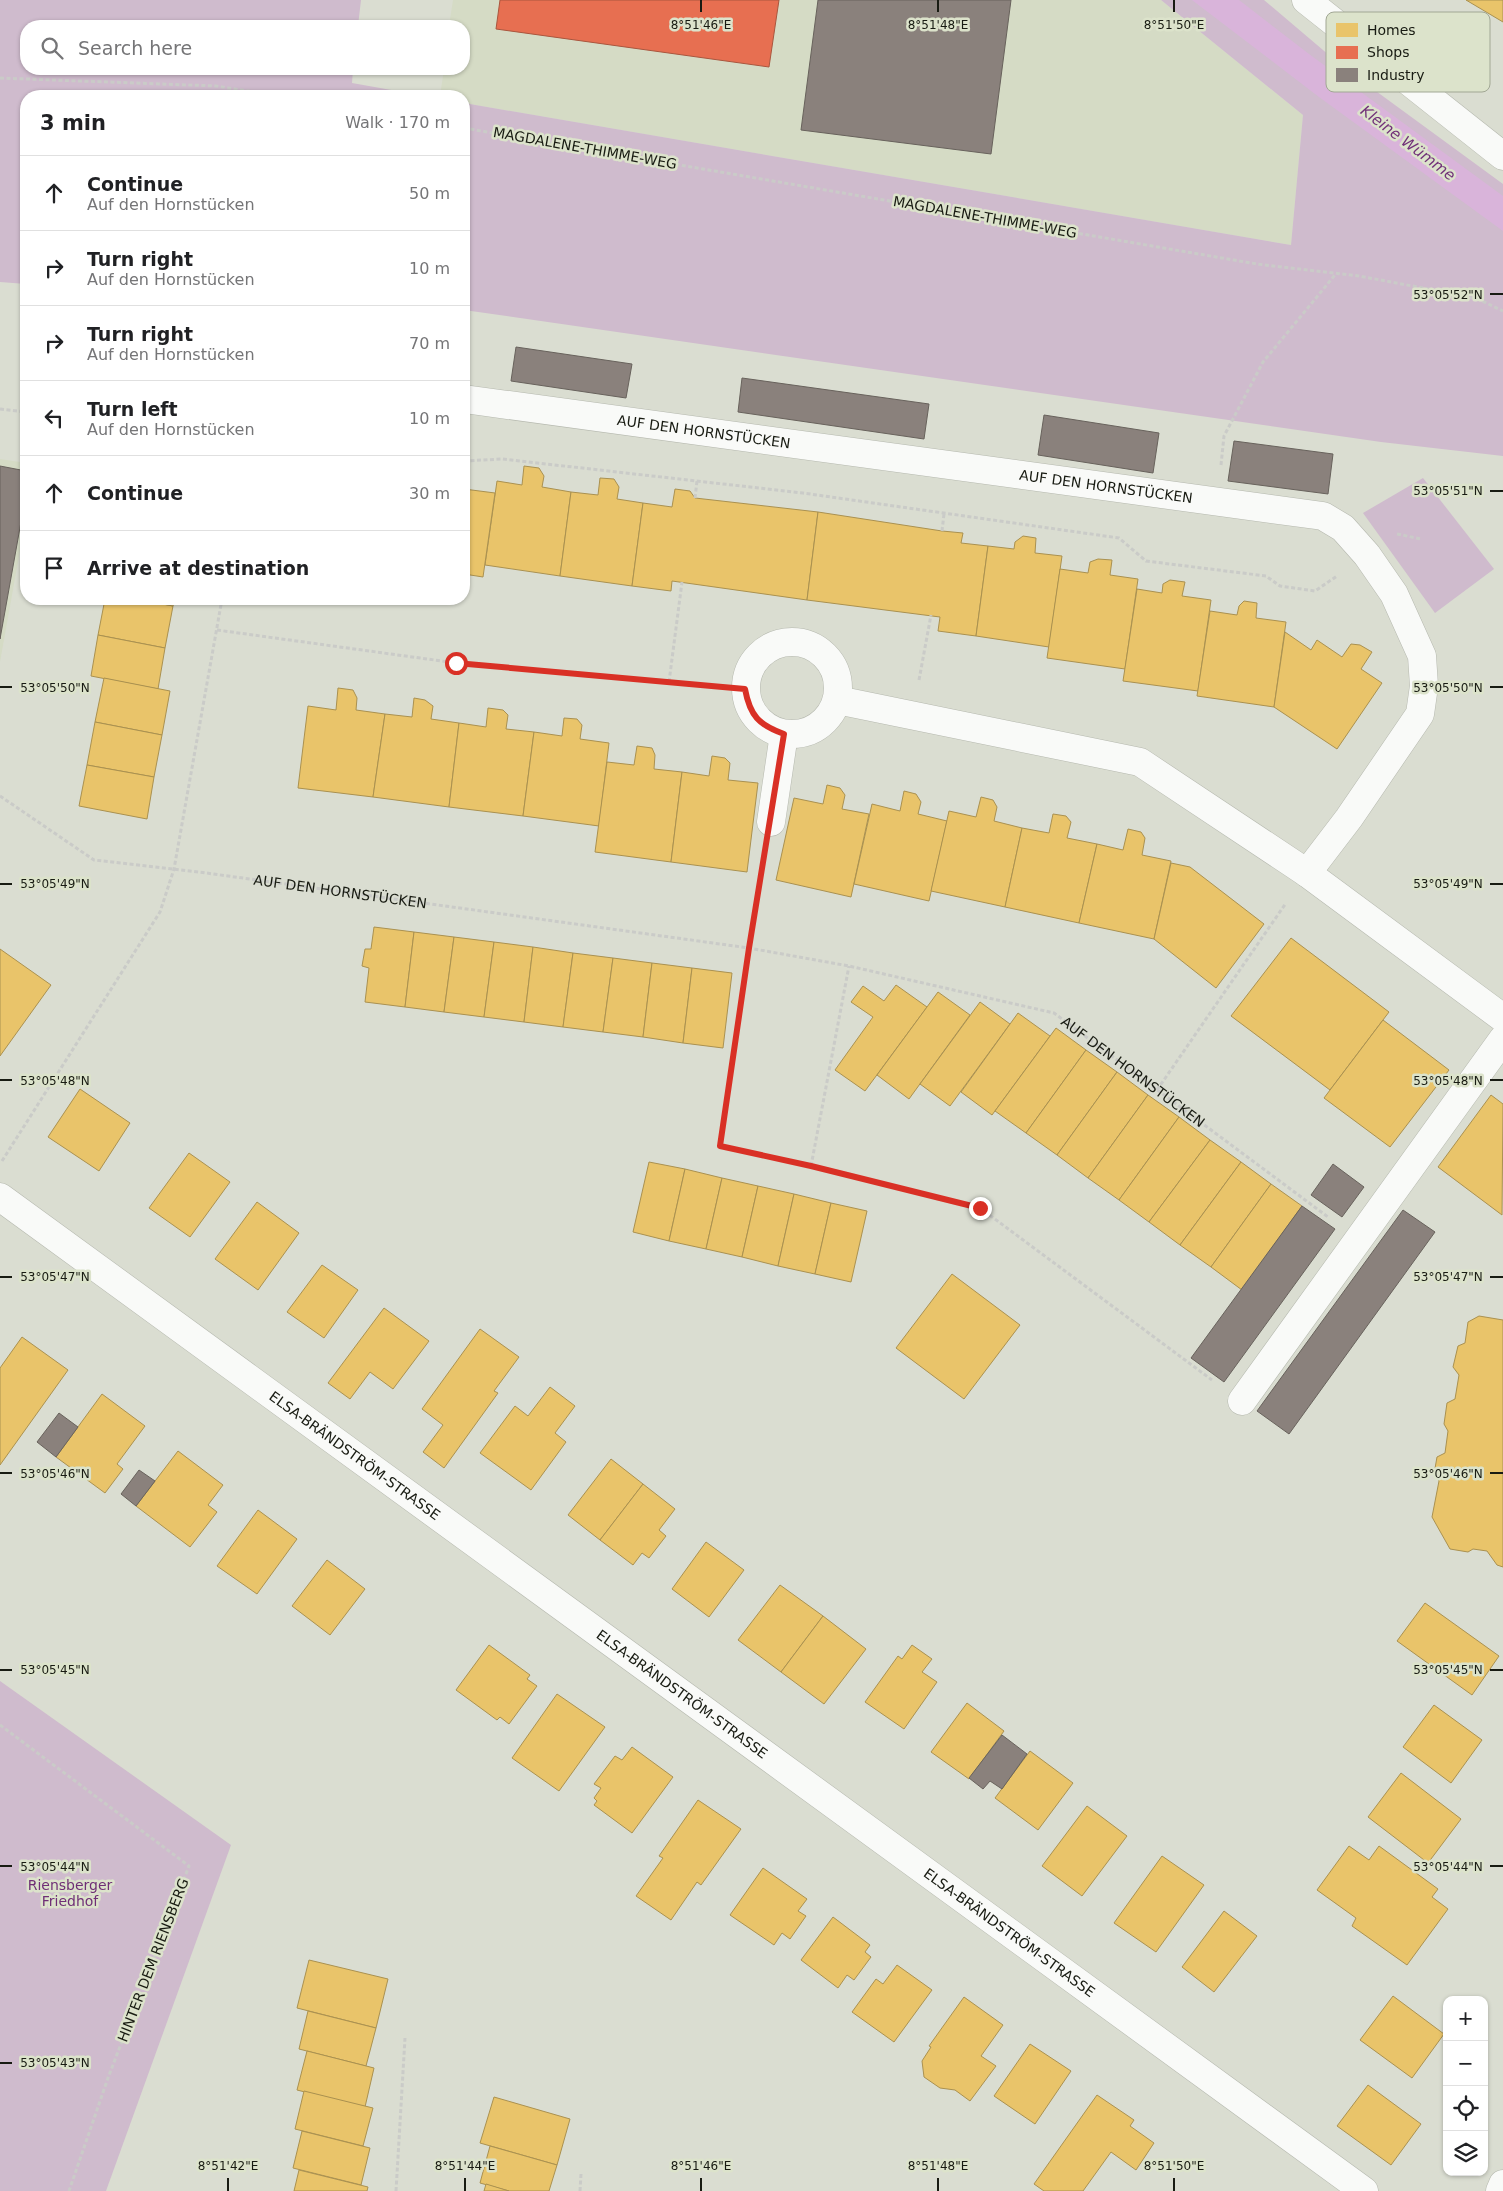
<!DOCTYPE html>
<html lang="en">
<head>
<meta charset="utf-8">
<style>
	:root { --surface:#fff; --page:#f2f2f2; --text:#202124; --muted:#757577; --line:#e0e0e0 }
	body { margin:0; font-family:"DejaVu Sans",sans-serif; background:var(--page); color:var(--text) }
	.controls { position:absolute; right:15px; bottom:15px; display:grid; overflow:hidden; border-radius:10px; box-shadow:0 1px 4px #0004 }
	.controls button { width:45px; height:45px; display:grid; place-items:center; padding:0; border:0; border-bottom:1px solid var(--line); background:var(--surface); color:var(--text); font:25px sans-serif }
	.stop { position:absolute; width:15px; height:15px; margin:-11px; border:4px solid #d93025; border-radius:50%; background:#fff }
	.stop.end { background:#d93025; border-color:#fff; box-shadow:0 1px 5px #0008 }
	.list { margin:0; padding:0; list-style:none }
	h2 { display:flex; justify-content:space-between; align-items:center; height:65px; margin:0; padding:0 20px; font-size:21px }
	h2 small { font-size:16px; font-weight:400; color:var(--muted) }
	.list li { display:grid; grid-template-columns:32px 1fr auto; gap:15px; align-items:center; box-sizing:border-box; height:75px; padding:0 20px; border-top:1px solid var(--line) }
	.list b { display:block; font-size:19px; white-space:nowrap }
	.list p { margin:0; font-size:16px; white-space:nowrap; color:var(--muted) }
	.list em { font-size:16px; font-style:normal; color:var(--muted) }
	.icon { flex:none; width:28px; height:28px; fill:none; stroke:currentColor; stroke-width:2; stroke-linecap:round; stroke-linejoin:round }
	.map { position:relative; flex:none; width:1503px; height:2191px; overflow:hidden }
	.search { position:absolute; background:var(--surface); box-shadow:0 1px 4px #0004; left:20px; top:20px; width:450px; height:55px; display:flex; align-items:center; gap:12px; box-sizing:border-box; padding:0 18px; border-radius:20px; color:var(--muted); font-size:19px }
	.panel { position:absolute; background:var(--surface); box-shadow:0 1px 4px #0004; left:20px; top:90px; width:450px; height:515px; border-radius:20px }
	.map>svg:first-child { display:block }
	.built { fill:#d5dbc5 }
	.green { fill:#cfbbcd }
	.water { fill:#d9b4da }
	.homes { fill:#e9c46a; stroke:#aa9150 }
	.shops { fill:#e76f51; stroke:#a9563e }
	.industry { fill:#8a817c; stroke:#68625c }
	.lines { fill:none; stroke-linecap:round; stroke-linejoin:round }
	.minor-casing { stroke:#b5b8ae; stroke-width:29 }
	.path { stroke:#cacbc8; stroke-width:3; stroke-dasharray:4 2.5; stroke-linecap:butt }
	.minor { stroke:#f9faf8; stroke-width:28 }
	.route { stroke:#d93025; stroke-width:6 }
	.ticks { fill:none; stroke:#181b12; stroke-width:2 }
	.labels { text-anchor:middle; stroke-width:5; stroke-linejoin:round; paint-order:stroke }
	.street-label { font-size:14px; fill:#181b12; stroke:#dce3cb }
	.park-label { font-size:14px; fill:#6f2f76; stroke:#dce3cb }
	.water-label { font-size:15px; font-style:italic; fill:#723279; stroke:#dce3cb }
	.key { fill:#dce3cb; stroke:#a1a794; stroke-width:1 }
	.key-label { font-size:14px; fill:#181b12 }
	.ticks-label { font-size:12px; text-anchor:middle; fill:#181b12; stroke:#dce3cb; stroke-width:5; stroke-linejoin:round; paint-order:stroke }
</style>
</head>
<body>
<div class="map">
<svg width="1503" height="2191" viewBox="0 0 1503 2191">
	<rect width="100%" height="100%" fill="#daddd1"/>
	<g class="built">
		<polygon points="453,0 1161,0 1303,115 1291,245 464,103 464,96 440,96 444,69 464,69 464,26 449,26"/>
		<polygon points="0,459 26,463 26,517 0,662"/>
	</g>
	<g class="green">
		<polygon points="0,0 361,0 358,26 26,26 26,69 353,69 352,83 425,96 26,96 26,284 0,282"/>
		<polygon points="1161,0 1264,0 1343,67 1503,184 1503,456 1381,442 464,310 464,103 1291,245 1303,115"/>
		<polygon points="1423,478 1494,569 1435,613 1363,513"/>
		<polygon points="0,1681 231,1845 106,2191 0,2191"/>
	</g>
	<polygon class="water" points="1192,0 1239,0 1309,54 1503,196 1503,231 1319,97"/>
	<g class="homes">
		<polygon points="1466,0 1503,0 1503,22"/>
		<polygon points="524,466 539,468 544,476 542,487 571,492 560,576 485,565 497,481 522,485"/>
		<polygon points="464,474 466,477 464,489 495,493 483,577 464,574"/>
		<polygon points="600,478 614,479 619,487 617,499 643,503 632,586 560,576 571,492 598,495"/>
		<polygon points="675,489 690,491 695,498 818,512 807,600 672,581 671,591 632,586 643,503 672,507"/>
		<polygon points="818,512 942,531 963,533 961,543 988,546 976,636 938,631 940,617 807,600"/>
		<polygon points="1023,536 1036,538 1035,553 1062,556 1049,647 976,636 988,546 1014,549 1015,542"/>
		<polygon points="1098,559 1112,560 1110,575 1138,579 1125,669 1047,658 1060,569 1088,573 1090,562"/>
		<polygon points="1170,580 1185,582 1182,596 1211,600 1198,691 1123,681 1137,589 1162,593 1163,584"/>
		<polygon points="105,599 137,599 173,606 165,648 98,635"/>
		<polygon points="137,599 175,599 173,606"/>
		<polygon points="1244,601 1257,603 1256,618 1286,622 1274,707 1197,696 1210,611 1237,615 1239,606"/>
		<polygon points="1285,632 1311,650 1317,640 1342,657 1351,644 1360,645 1372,652 1361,669 1382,683 1337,749 1274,707"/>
		<polygon points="98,635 165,648 158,689 91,676"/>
		<polygon points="104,678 170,691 162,735 95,722"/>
		<polygon points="338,688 353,690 357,698 356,710 385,714 373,797 298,788 308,706 336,710"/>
		<polygon points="414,698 425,700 433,706 431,719 459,723 449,807 373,797 385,714 412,717"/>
		<polygon points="488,708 503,710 508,715 506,729 534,732 523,816 449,807 459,723 486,727"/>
		<polygon points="564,718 577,719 582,725 580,739 609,743 599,826 523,816 534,732 562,736"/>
		<polygon points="95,722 162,735 154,777 87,765"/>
		<polygon points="637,746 652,748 655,755 654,769 682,772 671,862 595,852 607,762 634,765"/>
		<polygon points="712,756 725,758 730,763 728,780 758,783 747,872 671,862 682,772 709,776"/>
		<polygon points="87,765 154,777 147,819 79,806"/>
		<polygon points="827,785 840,788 845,795 842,809 869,814 851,897 776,880 794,798 823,804"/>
		<polygon points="904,791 916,794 921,802 918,814 947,821 929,901 854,884 872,804 900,811"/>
		<polygon points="981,797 993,800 997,807 994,821 1022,828 1005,907 931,891 949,811 976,817"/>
		<polygon points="1053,814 1066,816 1071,822 1067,838 1097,844 1079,923 1005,907 1022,828 1049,833"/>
		<polygon points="1128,829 1141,832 1145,838 1142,855 1171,861 1154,939 1079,923 1097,844 1123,850"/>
		<polygon points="1171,863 1190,867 1264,924 1216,988 1154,939"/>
		<polygon points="374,927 414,932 405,1007 365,1002 369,968 362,966 365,949 371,949"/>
		<polygon points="414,932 454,937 444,1012 405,1007"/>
		<polygon points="454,937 494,942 484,1017 444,1012"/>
		<polygon points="1291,938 1389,1012 1330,1090 1231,1016"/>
		<polygon points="494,942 533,947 524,1022 484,1017"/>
		<polygon points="533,947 573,953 563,1027 524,1022"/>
		<polygon points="0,949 51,985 0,1056"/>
		<polygon points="573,953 613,958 603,1032 563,1027"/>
		<polygon points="613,958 652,963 643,1037 603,1032"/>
		<polygon points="652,963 692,968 683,1043 643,1037"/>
		<polygon points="692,968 732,973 723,1048 683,1043"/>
		<polygon points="896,985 927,1007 865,1091 835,1070 873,1017 851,1002 863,986 884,1001"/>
		<polygon points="938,992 970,1015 909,1099 877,1075"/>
		<polygon points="980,1002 1010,1024 950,1106 920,1084"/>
		<polygon points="1018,1013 1050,1036 992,1115 961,1092"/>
		<polygon points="1383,1020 1449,1070 1390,1147 1324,1098"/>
		<polygon points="1056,1028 1086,1050 1026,1133 995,1111"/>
		<polygon points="1086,1050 1117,1072 1057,1155 1026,1133"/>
		<polygon points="1117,1072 1148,1095 1088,1178 1057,1155"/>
		<polygon points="80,1089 130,1123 99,1171 48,1137"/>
		<polygon points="1148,1095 1179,1117 1119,1200 1088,1178"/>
		<polygon points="1491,1095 1503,1104 1502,1215 1438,1167"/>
		<polygon points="1179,1117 1210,1140 1149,1222 1119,1200"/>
		<polygon points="1210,1140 1241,1162 1180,1245 1149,1222"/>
		<polygon points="189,1153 230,1182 190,1237 149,1208"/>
		<polygon points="649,1162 685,1169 669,1241 633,1232"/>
		<polygon points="1241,1162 1271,1184 1211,1267 1180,1245"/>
		<polygon points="685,1169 722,1178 706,1249 669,1241"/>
		<polygon points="722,1178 758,1186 742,1257 706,1249"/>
		<polygon points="1271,1184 1302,1206 1242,1290 1211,1267"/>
		<polygon points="758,1186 794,1194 778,1266 742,1257"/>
		<polygon points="794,1194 831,1203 815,1274 778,1266"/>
		<polygon points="257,1202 299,1233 258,1290 215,1259"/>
		<polygon points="831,1203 867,1211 851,1282 815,1274"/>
		<polygon points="322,1265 358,1290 324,1338 287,1312"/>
		<polygon points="952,1274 1020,1325 964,1399 896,1348"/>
		<polygon points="384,1308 429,1341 393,1389 370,1372 350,1399 328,1383"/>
		<polygon points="1479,1316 1503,1320 1503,1567 1497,1565 1487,1551 1473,1549 1468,1552 1450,1549 1432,1517 1439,1481 1434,1474 1437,1457 1445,1453 1448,1431 1444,1424 1447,1403 1455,1399 1459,1375 1453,1367 1458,1346 1465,1343 1468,1322"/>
		<polygon points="480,1329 519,1357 494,1391 498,1393 444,1468 423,1452 443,1425 422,1409"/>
		<polygon points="22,1337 68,1370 0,1465 0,1368"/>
		<polygon points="550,1387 575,1406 555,1433 566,1442 531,1490 480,1453 515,1406 528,1416"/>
		<polygon points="102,1394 145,1426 117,1464 123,1469 105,1493 56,1457"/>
		<polygon points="178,1451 223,1485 208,1505 217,1512 190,1547 136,1506"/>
		<polygon points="611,1459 643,1484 600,1540 568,1515"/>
		<polygon points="643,1484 675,1509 659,1530 666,1536 649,1558 642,1553 633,1565 600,1540"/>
		<polygon points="258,1510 297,1539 257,1594 217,1566"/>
		<polygon points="706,1542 744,1570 709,1617 672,1589"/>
		<polygon points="327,1560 365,1589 330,1635 292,1606"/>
		<polygon points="780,1585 823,1616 781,1672 738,1640"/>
		<polygon points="1425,1603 1499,1656 1472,1695 1397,1641"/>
		<polygon points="823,1616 866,1649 824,1704 781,1672"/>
		<polygon points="489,1645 530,1675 527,1679 537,1686 509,1724 500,1717 497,1720 456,1690"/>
		<polygon points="912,1645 932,1659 922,1672 937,1682 904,1729 865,1702 898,1656 902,1659"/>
		<polygon points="557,1694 605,1727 559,1791 512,1758"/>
		<polygon points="967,1703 1004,1731 969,1779 931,1752"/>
		<polygon points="1434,1705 1482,1740 1451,1783 1403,1747"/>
		<polygon points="632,1747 673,1777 632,1833 594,1805 597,1801 594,1798 601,1788 594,1784 615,1756 622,1760"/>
		<polygon points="1030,1751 1073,1783 1038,1830 995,1798"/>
		<polygon points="1401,1773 1461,1819 1428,1863 1368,1817"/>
		<polygon points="698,1800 741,1829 701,1885 697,1882 671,1920 636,1896 663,1858 659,1856"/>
		<polygon points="1087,1806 1127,1836 1082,1896 1042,1866"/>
		<polygon points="1349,1846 1369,1860 1379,1846 1438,1889 1432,1897 1448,1909 1407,1965 1352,1926 1356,1918 1317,1890"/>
		<polygon points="1162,1856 1204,1885 1156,1952 1114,1923"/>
		<polygon points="763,1868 807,1899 798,1911 806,1916 790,1939 782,1933 774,1945 730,1915"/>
		<polygon points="1224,1911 1257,1936 1214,1992 1182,1967"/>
		<polygon points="833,1917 870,1945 865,1952 871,1957 854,1980 847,1975 838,1988 801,1960"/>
		<polygon points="309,1960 388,1979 376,2028 297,2008"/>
		<polygon points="897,1965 932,1990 894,2042 852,2012 876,1979 883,1984"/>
		<polygon points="1393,1996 1444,2034 1412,2078 1360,2040"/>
		<polygon points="964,1997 1003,2025 981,2056 996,2066 970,2101 955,2090 940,2088 924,2077 922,2061 931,2047 929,2046"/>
		<polygon points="308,2011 376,2028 366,2066 299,2049"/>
		<polygon points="1030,2044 1071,2071 1035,2124 994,2096"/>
		<polygon points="307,2051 374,2068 365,2107 297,2090"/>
		<polygon points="1368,2085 1421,2124 1391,2165 1337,2126"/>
		<polygon points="304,2091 373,2108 363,2146 295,2129"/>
		<polygon points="1097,2095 1134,2120 1130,2126 1154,2143 1136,2170 1111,2152 1083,2191 1044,2191 1034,2184"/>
		<polygon points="494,2097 570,2119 557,2165 480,2143"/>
		<polygon points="302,2131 370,2148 361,2185 293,2168"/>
		<polygon points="490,2146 557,2165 549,2191 509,2191 480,2183"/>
		<polygon points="299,2170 368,2187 367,2191 294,2191"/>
		<polygon points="486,2184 509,2191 484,2191"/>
	</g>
	<polygon class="shops" points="500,0 779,0 769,67 496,29"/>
	<g class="industry">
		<polygon points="818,0 1011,0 991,154 801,130"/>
		<polygon points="516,347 632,364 626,398 511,381"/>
		<polygon points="742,378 929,404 924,439 738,412"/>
		<polygon points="1044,415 1159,433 1153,473 1038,455"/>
		<polygon points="1234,441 1333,454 1328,494 1228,481"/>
		<polygon points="0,466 26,471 26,494 0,639"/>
		<polygon points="1333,1164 1364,1187 1342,1217 1311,1195"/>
		<polygon points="1302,1206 1335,1229 1224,1382 1191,1358"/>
		<polygon points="1403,1210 1435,1232 1289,1434 1257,1411"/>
		<polygon points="59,1413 78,1427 56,1457 37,1442"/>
		<polygon points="139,1470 155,1481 136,1506 121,1494"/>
		<polygon points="1002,1735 1027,1754 1002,1789 990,1781 983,1789 969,1778"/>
	</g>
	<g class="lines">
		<g class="minor-casing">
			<g id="minor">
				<polyline points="1306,0 1503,156"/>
				<path id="s2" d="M464,399L1323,516L1343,528L1367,555L1394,594L1422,656L1424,686L1420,714L1349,818L1307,873"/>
				<circle cx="792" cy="688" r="46"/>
				<polyline points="837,700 1140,762 1307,873 1503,1018"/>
				<polyline points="771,822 784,734"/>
				<path id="s3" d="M0,1197L1364,2191"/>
				<polyline points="1242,1401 1503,1039"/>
				<polyline points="1500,2191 1503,2184"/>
			</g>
		</g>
		<g class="path">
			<polyline points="0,78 216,86 279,96"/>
			<polyline points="464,128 1257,264 1359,276 1423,288 1478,299 1503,311"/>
			<polyline points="0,409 26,412"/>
			<polyline points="464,461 502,459 803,493 1119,538 1146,561 1266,576 1280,586 1315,591 1337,576"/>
			<polyline points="1221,465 1224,436 1263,362 1335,275"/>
			<polyline points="695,498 697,481"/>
			<polyline points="942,531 944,514"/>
			<polyline points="1397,534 1421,539"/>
			<polyline points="217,630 456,663 745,689"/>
			<polyline points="919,680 931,615"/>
			<polyline points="669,682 682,582"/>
			<path id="s1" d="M0,796L94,860L199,872L749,948L849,966L1054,1013L1328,1217"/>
			<polyline points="765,857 749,948 720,1146 811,1166 980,1208 1212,1380"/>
			<polyline points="1157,1090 1286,903"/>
			<polyline points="2,1161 160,912 174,869 222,599"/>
			<polyline points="811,1166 849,966"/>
			<polyline points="0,1725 189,1866 108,2078 69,2191"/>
			<polyline points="396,2191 405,2038"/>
			<polyline points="580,2191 581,2174"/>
		</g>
		<use href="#minor" class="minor"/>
	</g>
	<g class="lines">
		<path class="route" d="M456,663L745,689C750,716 759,725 784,734L749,948L720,1146L811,1166L980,1208"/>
	</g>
	<path class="ticks" d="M701,0V12M938,0V12M1174,0V12M1490,294H1503M1490,491H1503M0,687H12M1490,687H1503M0,884H12M1490,884H1503M0,1080H12M1490,1080H1503M0,1277H12M1490,1277H1503M0,1473H12M1490,1473H1503M0,1670H12M1490,1670H1503M0,1866H12M1490,1866H1503M0,2063H12M228,2178V2191M465,2178V2191M701,2178V2191M938,2178V2191M1174,2178V2191"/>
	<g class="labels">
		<g class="street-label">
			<text transform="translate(585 148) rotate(10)" y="5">MAGDALENE-THIMME-WEG</text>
			<text transform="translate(985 217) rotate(10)" y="5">MAGDALENE-THIMME-WEG</text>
			<text dy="5" stroke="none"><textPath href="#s2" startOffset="242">AUF DEN HORNSTÜCKEN</textPath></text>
			<text dy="5" stroke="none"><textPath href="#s2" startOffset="648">AUF DEN HORNSTÜCKEN</textPath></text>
			<text dy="5" stroke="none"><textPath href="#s1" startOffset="362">AUF DEN HORNSTÜCKEN</textPath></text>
			<text dy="5" stroke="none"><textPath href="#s1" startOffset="1185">AUF DEN HORNSTÜCKEN</textPath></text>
			<text dy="5" stroke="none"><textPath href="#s3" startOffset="439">ELSA-BRÄNDSTRÖM-STRASSE</textPath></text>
			<text dy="5" stroke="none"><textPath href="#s3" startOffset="844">ELSA-BRÄNDSTRÖM-STRASSE</textPath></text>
			<text dy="5" stroke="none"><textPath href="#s3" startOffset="1249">ELSA-BRÄNDSTRÖM-STRASSE</textPath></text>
			<text transform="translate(153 1960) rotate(-69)" y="5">HINTER DEM RIENSBERG</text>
		</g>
		<g class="park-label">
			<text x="70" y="1890">Riensberger<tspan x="70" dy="16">Friedhof</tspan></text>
		</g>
		<g class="water-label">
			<text transform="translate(1408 143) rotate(37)" y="5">Kleine Wümme</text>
		</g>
	</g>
	<rect x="1326" y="12" width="164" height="80" rx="8" class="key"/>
	<rect x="1336" y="23" width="22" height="14" fill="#e9c46a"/>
	<rect x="1336" y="46" width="22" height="13" fill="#e76f51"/>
	<rect x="1336" y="68" width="22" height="14" fill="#8a817c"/>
	<g class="key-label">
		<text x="1367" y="35">Homes</text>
		<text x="1367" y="57">Shops</text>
		<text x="1367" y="80">Industry</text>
	</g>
	<g class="ticks-label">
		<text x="701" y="29">8°51'46"E</text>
		<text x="938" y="29">8°51'48"E</text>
		<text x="1174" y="29">8°51'50"E</text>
		<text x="1448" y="299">53°05'52"N</text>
		<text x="1448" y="495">53°05'51"N</text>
		<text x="55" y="692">53°05'50"N</text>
		<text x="1448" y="692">53°05'50"N</text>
		<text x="55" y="888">53°05'49"N</text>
		<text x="1448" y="888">53°05'49"N</text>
		<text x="55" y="1085">53°05'48"N</text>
		<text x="1448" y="1085">53°05'48"N</text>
		<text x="55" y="1281">53°05'47"N</text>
		<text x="1448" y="1281">53°05'47"N</text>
		<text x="55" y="1478">53°05'46"N</text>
		<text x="1448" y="1478">53°05'46"N</text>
		<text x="55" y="1674">53°05'45"N</text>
		<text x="1448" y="1674">53°05'45"N</text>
		<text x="55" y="1871">53°05'44"N</text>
		<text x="1448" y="1871">53°05'44"N</text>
		<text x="55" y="2067">53°05'43"N</text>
		<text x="228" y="2170">8°51'42"E</text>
		<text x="465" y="2170">8°51'44"E</text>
		<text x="701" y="2170">8°51'46"E</text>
		<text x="938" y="2170">8°51'48"E</text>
		<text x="1174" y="2170">8°51'50"E</text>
	</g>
</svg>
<div class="controls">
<button>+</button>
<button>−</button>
<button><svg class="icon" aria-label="locate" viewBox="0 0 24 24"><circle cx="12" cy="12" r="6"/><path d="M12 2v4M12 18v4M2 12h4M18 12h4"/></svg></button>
<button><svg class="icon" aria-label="layers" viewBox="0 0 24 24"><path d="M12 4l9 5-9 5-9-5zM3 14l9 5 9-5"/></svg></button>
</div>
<div class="stop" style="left:456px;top:663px"></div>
<div class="stop end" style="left:980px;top:1208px"></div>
<div class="search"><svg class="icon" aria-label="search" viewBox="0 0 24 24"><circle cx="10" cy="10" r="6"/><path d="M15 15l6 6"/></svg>Search here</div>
<section class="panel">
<h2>3 min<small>Walk · 170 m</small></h2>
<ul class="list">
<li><svg class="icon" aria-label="ahead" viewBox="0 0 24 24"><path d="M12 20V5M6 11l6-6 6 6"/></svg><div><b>Continue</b><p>Auf den Hornstücken</p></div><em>50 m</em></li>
<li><svg class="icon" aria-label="right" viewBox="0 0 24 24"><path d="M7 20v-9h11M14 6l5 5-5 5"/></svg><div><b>Turn right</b><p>Auf den Hornstücken</p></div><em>10 m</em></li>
<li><svg class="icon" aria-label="right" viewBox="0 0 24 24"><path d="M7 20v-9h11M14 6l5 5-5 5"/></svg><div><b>Turn right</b><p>Auf den Hornstücken</p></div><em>70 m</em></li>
<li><svg class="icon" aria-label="left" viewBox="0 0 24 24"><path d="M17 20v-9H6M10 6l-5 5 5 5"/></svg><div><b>Turn left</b><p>Auf den Hornstücken</p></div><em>10 m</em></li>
<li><svg class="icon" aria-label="ahead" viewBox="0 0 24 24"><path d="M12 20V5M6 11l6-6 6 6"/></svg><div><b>Continue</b></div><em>30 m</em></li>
<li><svg class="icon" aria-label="arrive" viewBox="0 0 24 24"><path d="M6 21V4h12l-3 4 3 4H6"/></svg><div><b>Arrive at destination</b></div></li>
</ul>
</section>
</div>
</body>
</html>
